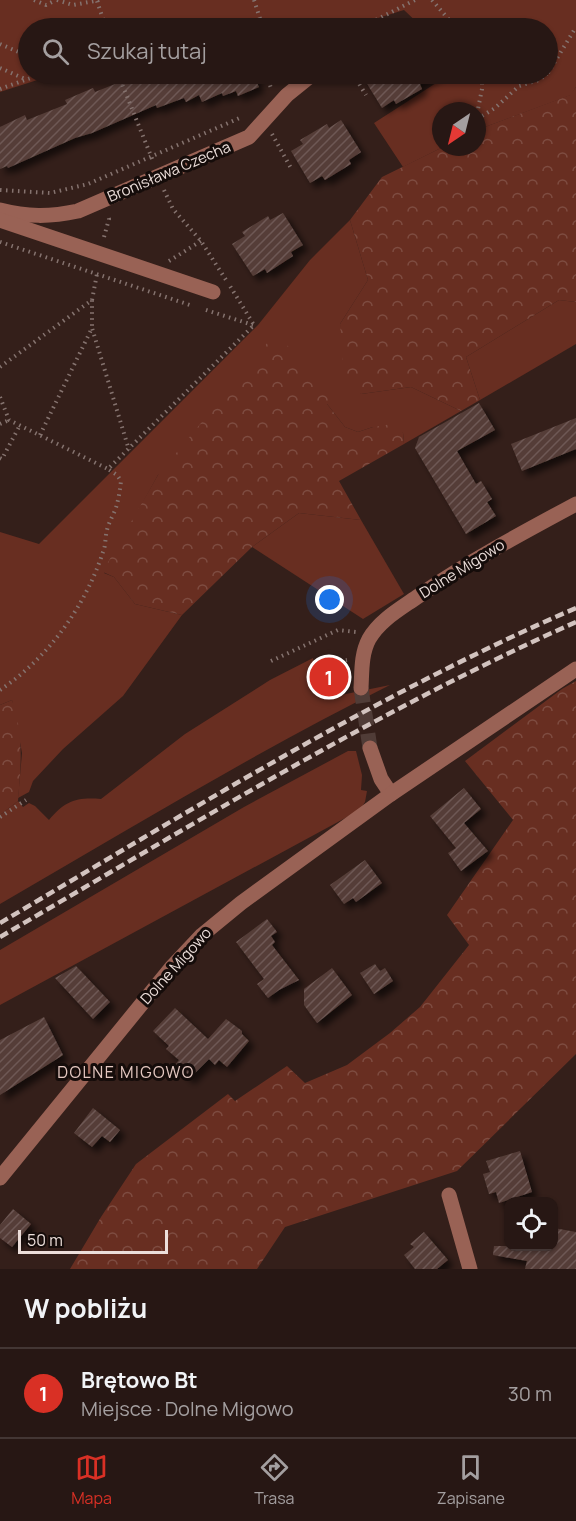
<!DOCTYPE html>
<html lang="pl">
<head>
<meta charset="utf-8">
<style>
	:root { --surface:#271714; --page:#2f201d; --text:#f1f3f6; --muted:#a49fa0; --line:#433634; --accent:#d93025 }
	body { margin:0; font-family:Manrope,sans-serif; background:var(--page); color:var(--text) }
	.controls { position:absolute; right:18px; bottom:18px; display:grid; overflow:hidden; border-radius:12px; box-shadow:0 2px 4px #0004 }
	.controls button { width:54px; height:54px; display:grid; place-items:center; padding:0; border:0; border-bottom:2px solid var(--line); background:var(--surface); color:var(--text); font:30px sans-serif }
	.compass { position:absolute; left:432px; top:102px; width:54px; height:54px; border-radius:50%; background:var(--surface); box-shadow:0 2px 4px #0004; rotate:215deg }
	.scale { position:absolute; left:18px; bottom:15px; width:150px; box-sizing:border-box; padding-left:6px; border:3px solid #ecdeda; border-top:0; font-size:16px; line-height:21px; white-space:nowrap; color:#ecdeda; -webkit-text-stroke:4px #150c0a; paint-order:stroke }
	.you { position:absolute; left:330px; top:600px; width:21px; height:21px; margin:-15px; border:4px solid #fff; border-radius:50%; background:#1a73e8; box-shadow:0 0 0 9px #1a73e833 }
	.badge { display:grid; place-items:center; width:39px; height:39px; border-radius:50%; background:var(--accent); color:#fff; font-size:20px; font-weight:700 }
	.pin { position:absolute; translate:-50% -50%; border:3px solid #fff; box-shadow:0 2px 6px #0006 }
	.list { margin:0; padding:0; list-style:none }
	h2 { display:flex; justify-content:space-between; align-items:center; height:78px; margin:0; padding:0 24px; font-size:26px }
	h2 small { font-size:20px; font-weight:400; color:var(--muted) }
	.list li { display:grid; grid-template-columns:39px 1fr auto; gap:18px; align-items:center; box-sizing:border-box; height:90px; padding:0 24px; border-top:2px solid var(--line) }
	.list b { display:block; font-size:22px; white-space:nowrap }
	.list p { margin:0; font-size:20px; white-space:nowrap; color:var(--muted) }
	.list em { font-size:20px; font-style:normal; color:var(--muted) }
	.icon { flex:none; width:33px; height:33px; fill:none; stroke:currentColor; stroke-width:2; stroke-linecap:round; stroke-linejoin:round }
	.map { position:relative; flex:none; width:576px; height:1269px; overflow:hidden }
	.search { position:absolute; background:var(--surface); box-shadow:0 2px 4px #0004; left:18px; right:18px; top:18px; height:66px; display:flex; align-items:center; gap:15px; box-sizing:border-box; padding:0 21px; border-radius:33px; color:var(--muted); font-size:22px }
	.sheet { height:168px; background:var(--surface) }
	nav { display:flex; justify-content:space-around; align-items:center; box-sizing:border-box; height:84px; border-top:2px solid var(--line); background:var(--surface); font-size:16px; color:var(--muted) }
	nav a { display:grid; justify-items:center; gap:3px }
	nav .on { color:var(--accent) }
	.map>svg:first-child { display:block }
	.green { fill:#682e21 }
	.forest { fill:url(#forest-crowns) }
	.building { fill:url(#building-hatch); filter:url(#shadow) }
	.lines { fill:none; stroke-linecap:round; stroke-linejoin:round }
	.minor-tunnel { stroke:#503c37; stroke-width:15; stroke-dasharray:15 8; stroke-linecap:butt }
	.path { stroke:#85736f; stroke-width:4; stroke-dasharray:1.5 4.5; stroke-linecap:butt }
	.minor { stroke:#996255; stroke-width:15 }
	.rail { stroke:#d2c3bf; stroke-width:4.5; stroke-dasharray:9 4.5; stroke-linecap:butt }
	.labels { text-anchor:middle; stroke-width:6; stroke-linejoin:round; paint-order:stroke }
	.street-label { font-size:15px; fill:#ecdeda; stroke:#150c0a }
	.neighbourhood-label { font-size:16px; letter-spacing:1.5px; fill:#e5c8c1; stroke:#150c0a }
</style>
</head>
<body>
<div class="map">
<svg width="576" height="1269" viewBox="0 0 576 1269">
	<defs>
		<pattern id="forest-crowns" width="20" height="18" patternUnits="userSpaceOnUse" patternTransform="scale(1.5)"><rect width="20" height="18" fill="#682e21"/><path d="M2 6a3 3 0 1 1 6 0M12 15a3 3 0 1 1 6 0" fill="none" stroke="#7e4c41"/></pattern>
		<pattern id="building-hatch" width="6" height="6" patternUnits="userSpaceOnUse" patternTransform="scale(1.5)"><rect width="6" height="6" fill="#553e38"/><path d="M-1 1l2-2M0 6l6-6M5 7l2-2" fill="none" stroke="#6e5954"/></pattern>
		<filter id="shadow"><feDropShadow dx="5.5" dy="5.5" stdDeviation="3" flood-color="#0009"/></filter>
	</defs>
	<rect width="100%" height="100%" fill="#341f1a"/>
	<g class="green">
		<polygon points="0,0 576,0 576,87 571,95 477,130 477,111 441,111 441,147 443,147 403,167 374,123 450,74 548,74 548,28 423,28 404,10 346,28 28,28 28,74 56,74 0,92"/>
		<polygon points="350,220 368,280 340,324 361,394 411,387 461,411 404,444 403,433 373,427 358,432 345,427 327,404 158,475 104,573 114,577 135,604 182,615 123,696 63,749 33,781 29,792 18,798 22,753 12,700 0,705 0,532 39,544 258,325 310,260"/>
		<polygon points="559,300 576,302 576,344 480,400 466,357"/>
		<polygon points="299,513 361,520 404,594 363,619 252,547"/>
		<path d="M313,658L317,686L341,695L390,685C256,752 129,829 0,904V815L18,801L23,807L29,803L35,806L49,820C65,801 76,797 101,799L185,734L270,680Z"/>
		<polygon points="348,751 356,751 362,775 361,790 367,791 365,802 360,810 0,1005 0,950 244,807"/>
	</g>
	<g class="forest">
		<polygon points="576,87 576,302 559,300 466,357 480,400 461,411 411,387 361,394 344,376 340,324 368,280 350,220 382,177 443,147 477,147 477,130 570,95"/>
		<polygon points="277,336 293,351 330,401 327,404 345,427 358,432 373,427 392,424 403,433 404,444 339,481 361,520 299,513 252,547 182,615 135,604 114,577 103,572 107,564 158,475 268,342"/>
		<polygon points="576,681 576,1054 457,1171 285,1227 257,1269 70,1269 101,1217 136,1164 228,1094 235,1101 287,1066 305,1083 347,1065 390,1033 420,1007 469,945 447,915 513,820 465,761 562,689"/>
		<path d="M12,700C24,734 21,766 18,801L0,815V705Z"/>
	</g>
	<g class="building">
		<polygon points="140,74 253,74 259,87 238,96 236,91 223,96 222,93 202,102 199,95 186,102 184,98 157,108 156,105 92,133 75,138 8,168 7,166 0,169 0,127 25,115 27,120 67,104 65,100 93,88 95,92"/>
		<polygon points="361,74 439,74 420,84 422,89 396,104 394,100 382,108"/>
		<polygon points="341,120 361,152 349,160 351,164 325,180 322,176 310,183 291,151 303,144 300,140 327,124 329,128"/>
		<polygon points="283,213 303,245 291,252 293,256 267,273 265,269 253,276 232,244 245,236 242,232 268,216 270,220"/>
		<polygon points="479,403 495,430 457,451 476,484 481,481 492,499 487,502 496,516 466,534 415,448 419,437"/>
		<polygon points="576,418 576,449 522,471 511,444"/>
		<polygon points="464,788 481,809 464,823 488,851 461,871 448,853 456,848 430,816"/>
		<polygon points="365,860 382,883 356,902 353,898 344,904 330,885"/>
		<polygon points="267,919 277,932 271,936 275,942 272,945 299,980 279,990 268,998 257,984 264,979 236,942"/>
		<polygon points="375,964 380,971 385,968 393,981 374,994 360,973"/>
		<polygon points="76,966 110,1002 93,1019 55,978"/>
		<polygon points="332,968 352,995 317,1023 304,1005 304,989"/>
		<polygon points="175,1008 208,1039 226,1019 242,1031 242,1034 249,1041 227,1067 219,1060 215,1065 209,1059 189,1079 175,1065 179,1060 166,1049 169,1046 153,1031"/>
		<polygon points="44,1017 63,1055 0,1095 0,1040"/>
		<polygon points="93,1108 120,1130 110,1142 102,1136 92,1147 74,1133"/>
		<polygon points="520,1151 532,1192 499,1203 496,1192 489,1194 483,1174 490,1172 486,1161"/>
		<polygon points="13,1209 31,1224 12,1247 0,1238 0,1225"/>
		<polygon points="554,1228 576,1232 576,1269 525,1269 527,1261 493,1255 494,1246 554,1246"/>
		<polygon points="424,1232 448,1260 437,1269 415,1269 404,1255 414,1247 410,1244"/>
	</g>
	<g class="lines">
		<polyline class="minor-tunnel" points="361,688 370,748"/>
		<g class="path">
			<polyline points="34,0 46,5 56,0"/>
			<polyline points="57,0 73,5 100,0"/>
			<polyline points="254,0 263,28"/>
			<polyline points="432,0 456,28"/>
			<polyline points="97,1 106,28"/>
			<polyline points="178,28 186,26 224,28"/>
			<polyline points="360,28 415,0"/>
			<polyline points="0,44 28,56"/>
			<polyline points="0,68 25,79"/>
			<polyline points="548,73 576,27"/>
			<polyline points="118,74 153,161"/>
			<polyline points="266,74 271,88"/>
			<polyline points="353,74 366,95"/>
			<polyline points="0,89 42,74"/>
			<polyline points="477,114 482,89 482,74"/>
			<polyline points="477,119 495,108 519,86 539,80 547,74"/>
			<polyline points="272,134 292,170"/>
			<polyline points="0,190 50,193 88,184 242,117"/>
			<polyline points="164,190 173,209 201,241 226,280"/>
			<polyline points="104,237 109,219 108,216"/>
			<polyline points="0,242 193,306"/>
			<polyline points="169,261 201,241"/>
			<polyline points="92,300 97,274"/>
			<polyline points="206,310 253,325"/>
			<polyline points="0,367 92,300 92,328"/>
			<polyline points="0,397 9,420 108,469 254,325 230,286"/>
			<polyline points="0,424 9,420"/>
			<polyline points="40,435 92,328 129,450"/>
			<polyline points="0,458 2,459 20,425"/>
			<polyline points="271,661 338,630 356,632"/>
			<polyline points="334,662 347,660"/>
			<path d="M0,690C48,658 85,607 103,552C106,545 105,537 107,530C109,521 115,513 117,504C119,497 120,489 121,481L117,475L108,469"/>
			<polyline points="0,817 26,800"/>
		</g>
		<g class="minor">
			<path d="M0,210C27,217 50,217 78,211L249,137L287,95L313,74"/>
			<polyline points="0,220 213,292"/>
			<path d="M361,688C362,671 361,654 369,639C380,620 400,609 417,597C468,562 522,533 576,504"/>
			<polyline points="370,748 381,779 391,794"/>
			<polyline points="0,1178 171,968 202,935 241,903 391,794 576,669"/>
			<polyline points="449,1195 470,1269"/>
		</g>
		<g class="rail">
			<path d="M0,923C188,812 375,695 576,608"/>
			<path d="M0,937C189,827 376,711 576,622"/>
		</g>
	</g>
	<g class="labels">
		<g class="street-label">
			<text transform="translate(169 172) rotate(-23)" y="5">Bronisława Czecha</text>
			<text transform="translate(462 569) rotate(-32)" y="5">Dolne Migowo</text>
			<text transform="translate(176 966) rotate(-48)" y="5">Dolne Migowo</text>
		</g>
		<g class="neighbourhood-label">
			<text x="126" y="1078">DOLNE MIGOWO</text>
		</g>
	</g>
</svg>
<div class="controls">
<button><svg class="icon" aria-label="locate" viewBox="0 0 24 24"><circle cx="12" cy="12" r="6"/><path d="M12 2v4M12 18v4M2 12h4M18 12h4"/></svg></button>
</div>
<svg class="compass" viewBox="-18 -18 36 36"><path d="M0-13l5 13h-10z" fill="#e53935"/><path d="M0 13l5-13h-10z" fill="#a49fa0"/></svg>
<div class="scale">50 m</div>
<div class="you"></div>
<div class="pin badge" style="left:329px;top:677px">1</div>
<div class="search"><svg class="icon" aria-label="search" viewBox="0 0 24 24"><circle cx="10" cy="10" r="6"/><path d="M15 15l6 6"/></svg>Szukaj tutaj</div>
</div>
<section class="sheet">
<h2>W pobliżu<small></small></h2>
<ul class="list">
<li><span class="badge">1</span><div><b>Brętowo Bt</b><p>Miejsce · Dolne Migowo</p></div><em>30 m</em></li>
</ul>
</section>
<nav>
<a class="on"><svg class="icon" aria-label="map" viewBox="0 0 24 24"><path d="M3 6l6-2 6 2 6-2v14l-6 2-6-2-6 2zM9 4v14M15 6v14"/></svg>Mapa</a>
<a><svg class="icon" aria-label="directions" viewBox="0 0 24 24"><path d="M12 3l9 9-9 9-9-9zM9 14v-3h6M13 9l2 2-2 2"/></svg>Trasa</a>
<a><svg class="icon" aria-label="saved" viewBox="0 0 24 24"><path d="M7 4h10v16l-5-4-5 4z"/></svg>Zapisane</a>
</nav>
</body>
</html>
